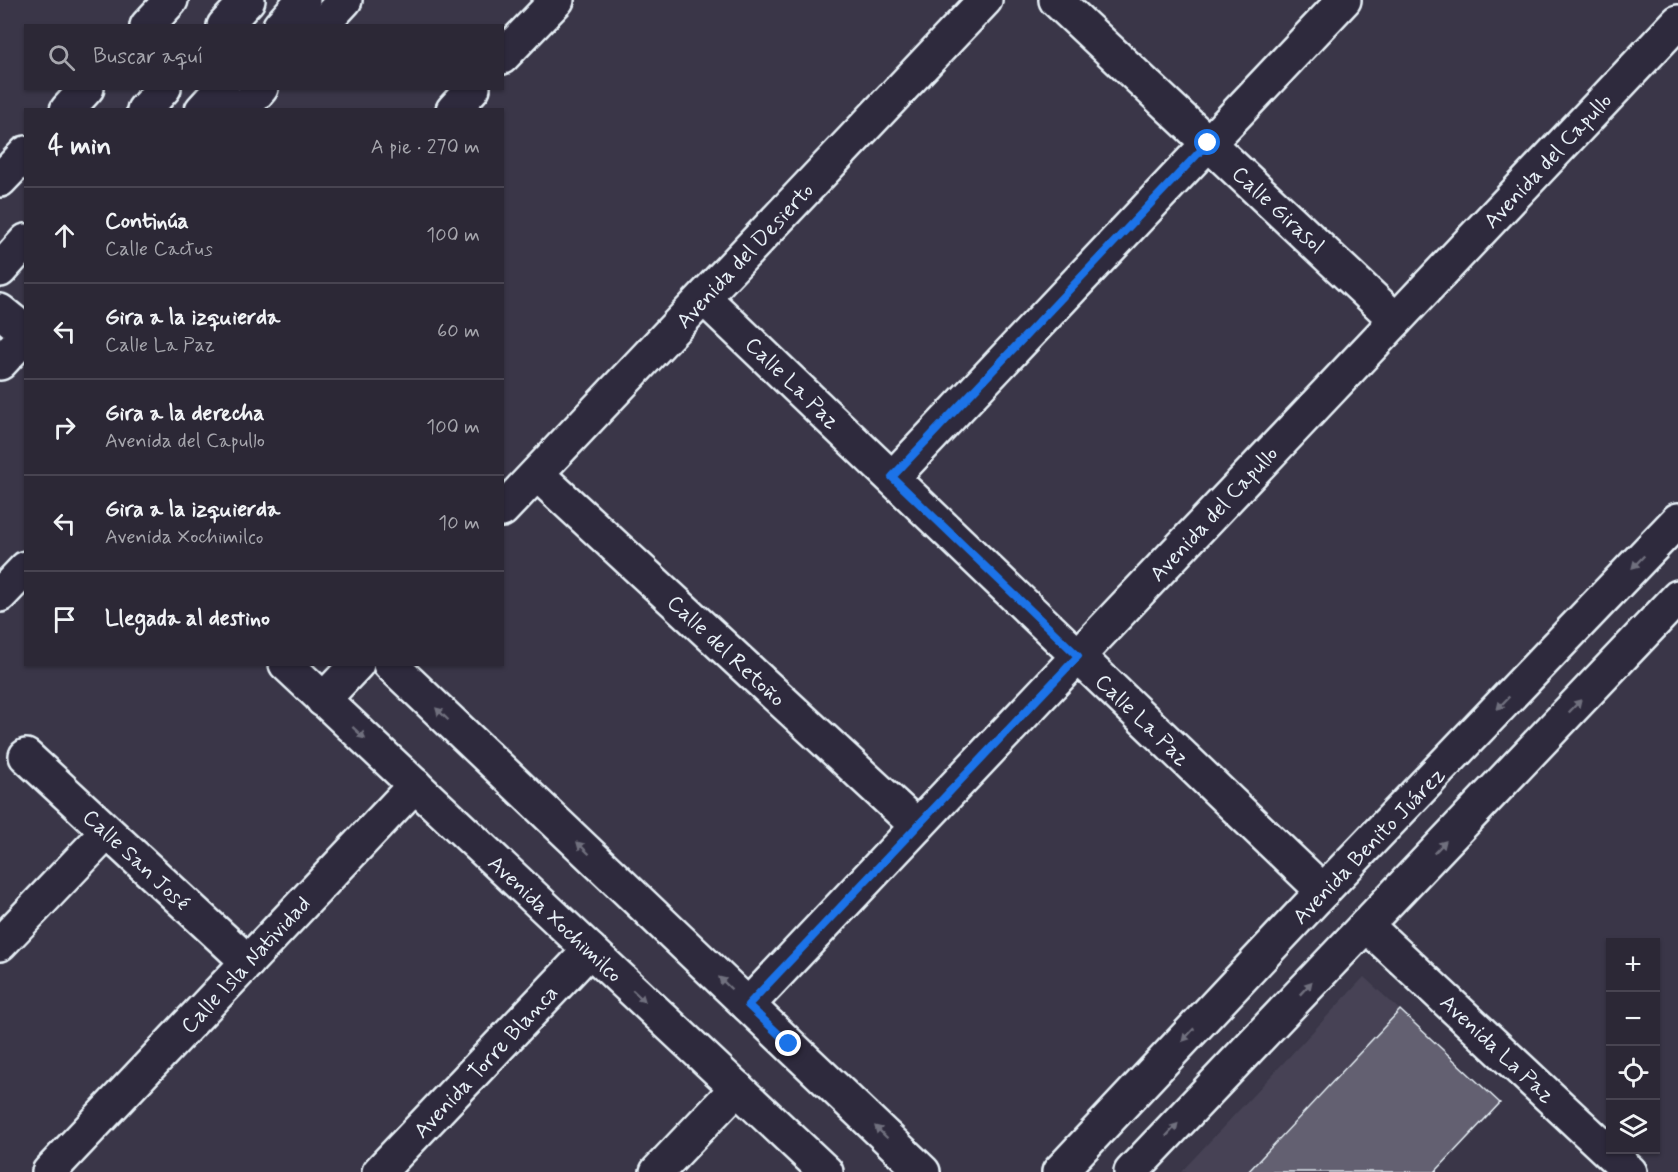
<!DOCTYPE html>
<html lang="es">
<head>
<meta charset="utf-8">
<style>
	:root { --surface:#2c2836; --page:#34303e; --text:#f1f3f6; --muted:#a6a6ad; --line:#484451 }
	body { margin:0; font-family:Mynerve,sans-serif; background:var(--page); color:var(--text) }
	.controls { position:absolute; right:18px; bottom:18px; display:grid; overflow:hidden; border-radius:0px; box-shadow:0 2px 4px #0004 }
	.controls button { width:54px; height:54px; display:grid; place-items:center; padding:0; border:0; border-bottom:2px solid var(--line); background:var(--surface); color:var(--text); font:30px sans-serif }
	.stop { position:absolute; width:18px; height:18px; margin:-14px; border:4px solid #1a73e8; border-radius:50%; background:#fff }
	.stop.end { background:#1a73e8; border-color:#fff; box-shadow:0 2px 6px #0008 }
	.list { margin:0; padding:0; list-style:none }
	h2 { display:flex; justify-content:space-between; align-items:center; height:78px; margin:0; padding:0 24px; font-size:26px }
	h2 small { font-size:20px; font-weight:400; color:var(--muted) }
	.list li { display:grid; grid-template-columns:39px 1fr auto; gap:18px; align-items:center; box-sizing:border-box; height:96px; padding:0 24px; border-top:2px solid var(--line) }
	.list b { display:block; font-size:22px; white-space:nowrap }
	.list p { margin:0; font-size:20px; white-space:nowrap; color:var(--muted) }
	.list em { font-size:20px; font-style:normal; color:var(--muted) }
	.icon { flex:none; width:33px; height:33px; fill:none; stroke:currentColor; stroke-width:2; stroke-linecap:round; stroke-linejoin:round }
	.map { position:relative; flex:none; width:1678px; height:1172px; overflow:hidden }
	.search { position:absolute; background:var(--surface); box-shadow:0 2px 4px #0004; left:24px; top:24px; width:480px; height:66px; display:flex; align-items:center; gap:15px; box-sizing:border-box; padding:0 21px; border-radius:0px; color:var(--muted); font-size:22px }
	.panel { position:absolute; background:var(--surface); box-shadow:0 2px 4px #0004; left:24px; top:108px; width:480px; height:558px; border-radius:0px }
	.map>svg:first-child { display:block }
	.built { fill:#464354 }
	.building { fill:#636171; stroke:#e8f1f8; stroke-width:1.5 }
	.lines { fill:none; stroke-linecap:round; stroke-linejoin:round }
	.minor-casing { stroke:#e8f1f8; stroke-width:38 }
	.major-casing { stroke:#e8f1f8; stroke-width:38 }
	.minor { stroke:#2f2a3d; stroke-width:33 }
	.major { stroke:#2f2a3d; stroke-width:33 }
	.oneway { fill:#70707e }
	.route { stroke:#1a73e8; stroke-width:8 }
	.labels { text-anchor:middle; stroke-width:4.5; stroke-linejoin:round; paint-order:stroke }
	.street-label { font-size:22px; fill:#e8f1f8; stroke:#2f2a3d }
</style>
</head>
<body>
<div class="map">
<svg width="1678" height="1172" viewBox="0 0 1678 1172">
	<rect width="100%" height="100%" fill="#3a3648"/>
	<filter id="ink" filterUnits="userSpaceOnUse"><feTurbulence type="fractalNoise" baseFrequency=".0167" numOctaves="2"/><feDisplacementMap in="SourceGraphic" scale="12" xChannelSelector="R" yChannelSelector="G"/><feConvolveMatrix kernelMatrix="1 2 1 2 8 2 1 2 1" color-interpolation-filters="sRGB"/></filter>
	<g filter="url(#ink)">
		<polygon class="built" points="1364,977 1500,1103 1435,1172 1181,1172"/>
		<polygon class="building" points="1400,1010 1500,1103 1435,1172 1248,1172"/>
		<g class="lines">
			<g class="minor-casing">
				<g id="minor">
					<polyline points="1056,0 1396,320"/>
					<polyline points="502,57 557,0"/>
					<polyline points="453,110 473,88"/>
					<polyline points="704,298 1323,891"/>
					<polyline points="537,474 917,826"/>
					<polyline points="893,477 1344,0"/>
					<polyline points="502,510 985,0"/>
					<polyline points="0,595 26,568"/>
					<polyline points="323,700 357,664"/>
					<polyline points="26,756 248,962"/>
					<polyline points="1366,925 1630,1172"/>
					<polyline points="0,944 107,832"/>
					<polyline points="748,1005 1678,22"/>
					<polyline points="49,1172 415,785"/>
					<polyline points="379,1172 590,950"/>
					<polyline points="657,1172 737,1088"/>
				</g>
			</g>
			<g class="major-casing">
				<g id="major">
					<polyline points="147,26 171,0"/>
					<polyline points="224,26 248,0"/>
					<polyline points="280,26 303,0"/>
					<polyline points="321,26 345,0"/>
					<polyline points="67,110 87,88"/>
					<polyline points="144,110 164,88"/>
					<polyline points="202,110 222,88"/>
					<polyline points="242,110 261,88"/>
					<polyline points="0,180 26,153"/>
					<polyline points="0,270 26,241"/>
					<polyline points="0,311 26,332"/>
					<polyline points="0,363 26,335"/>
					<polyline points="286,664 826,1172"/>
					<polyline points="390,664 923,1172"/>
					<polyline points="1059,1172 1323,891 1678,520"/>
					<polyline points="1131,1172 1678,597"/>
				</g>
			</g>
			<use href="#minor" class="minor"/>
			<use href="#major" class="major"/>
		</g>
		<defs><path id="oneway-solid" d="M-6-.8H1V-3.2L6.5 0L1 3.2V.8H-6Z" transform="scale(1.5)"/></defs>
		<g class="oneway">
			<use href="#oneway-solid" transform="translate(1638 562) rotate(134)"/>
			<use href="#oneway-solid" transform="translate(1503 703) rotate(134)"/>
			<use href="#oneway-solid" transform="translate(1575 706) rotate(-46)"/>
			<use href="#oneway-solid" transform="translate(442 714) rotate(-136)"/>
			<use href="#oneway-solid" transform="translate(359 733) rotate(43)"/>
			<use href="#oneway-solid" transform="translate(1440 847) rotate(-46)"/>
			<use href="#oneway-solid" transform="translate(583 848) rotate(-136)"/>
			<use href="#oneway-solid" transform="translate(725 983) rotate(-136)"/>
			<use href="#oneway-solid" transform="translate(1306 988) rotate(-47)"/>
			<use href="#oneway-solid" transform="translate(639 996) rotate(43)"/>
			<use href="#oneway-solid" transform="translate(1188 1035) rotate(133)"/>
			<use href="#oneway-solid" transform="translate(1172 1130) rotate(-47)"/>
			<use href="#oneway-solid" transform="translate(881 1132) rotate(-136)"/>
		</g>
	</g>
	<g class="lines" filter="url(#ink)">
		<polyline class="route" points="789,1044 748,1005 1078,656 892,477 1208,143"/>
	</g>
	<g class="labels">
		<g class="street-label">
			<text transform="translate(1547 160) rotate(-47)" y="8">Avenida del Capullo</text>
			<text transform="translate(1279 209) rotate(43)" y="8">Calle Girasol</text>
			<text transform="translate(744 255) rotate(-47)" y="8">Avenida del Desierto</text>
			<text transform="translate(793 382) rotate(44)" y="8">Calle La Paz</text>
			<text transform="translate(1213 513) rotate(-47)" y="8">Avenida del Capullo</text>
			<text transform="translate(727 650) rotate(43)" y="8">Calle del Retoño</text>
			<text transform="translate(1143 719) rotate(44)" y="8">Calle La Paz</text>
			<text transform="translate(1368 845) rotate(-46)" y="8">Avenida Benito Juárez</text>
			<text transform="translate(137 859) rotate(43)" y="8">Calle San José</text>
			<text transform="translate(556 918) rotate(43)" y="8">Avenida Xochimilco</text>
			<text transform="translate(245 964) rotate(-47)" y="8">Calle Isla Natividad</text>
			<text transform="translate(1498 1048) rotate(43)" y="8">Avenida La Paz</text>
			<text transform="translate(485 1061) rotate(-47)" y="8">Avenida Torre Blanca</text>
		</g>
	</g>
</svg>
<div class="controls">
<button>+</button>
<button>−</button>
<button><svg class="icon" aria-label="locate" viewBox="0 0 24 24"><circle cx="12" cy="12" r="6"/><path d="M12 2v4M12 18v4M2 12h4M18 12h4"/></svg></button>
<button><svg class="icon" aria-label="layers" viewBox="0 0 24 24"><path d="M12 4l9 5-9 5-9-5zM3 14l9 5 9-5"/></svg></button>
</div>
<div class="stop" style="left:1208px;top:143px"></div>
<div class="stop end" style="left:789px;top:1044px"></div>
<div class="search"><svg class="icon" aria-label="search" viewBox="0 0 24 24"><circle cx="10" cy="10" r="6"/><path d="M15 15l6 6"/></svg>Buscar aquí</div>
<section class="panel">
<h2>4 min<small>A pie · 270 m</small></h2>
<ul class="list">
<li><svg class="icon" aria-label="ahead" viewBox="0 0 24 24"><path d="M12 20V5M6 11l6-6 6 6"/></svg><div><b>Continúa</b><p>Calle Cactus</p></div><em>100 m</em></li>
<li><svg class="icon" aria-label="left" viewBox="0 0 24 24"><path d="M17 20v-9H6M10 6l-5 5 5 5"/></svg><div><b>Gira a la izquierda</b><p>Calle La Paz</p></div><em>60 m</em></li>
<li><svg class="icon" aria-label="right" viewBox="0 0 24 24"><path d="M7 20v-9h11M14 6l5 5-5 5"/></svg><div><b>Gira a la derecha</b><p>Avenida del Capullo</p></div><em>100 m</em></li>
<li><svg class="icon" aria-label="left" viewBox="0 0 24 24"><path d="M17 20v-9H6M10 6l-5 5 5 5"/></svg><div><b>Gira a la izquierda</b><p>Avenida Xochimilco</p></div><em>10 m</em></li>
<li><svg class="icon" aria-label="arrive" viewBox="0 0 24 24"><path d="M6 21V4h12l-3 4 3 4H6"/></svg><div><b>Llegada al destino</b></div></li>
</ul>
</section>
</div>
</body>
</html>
